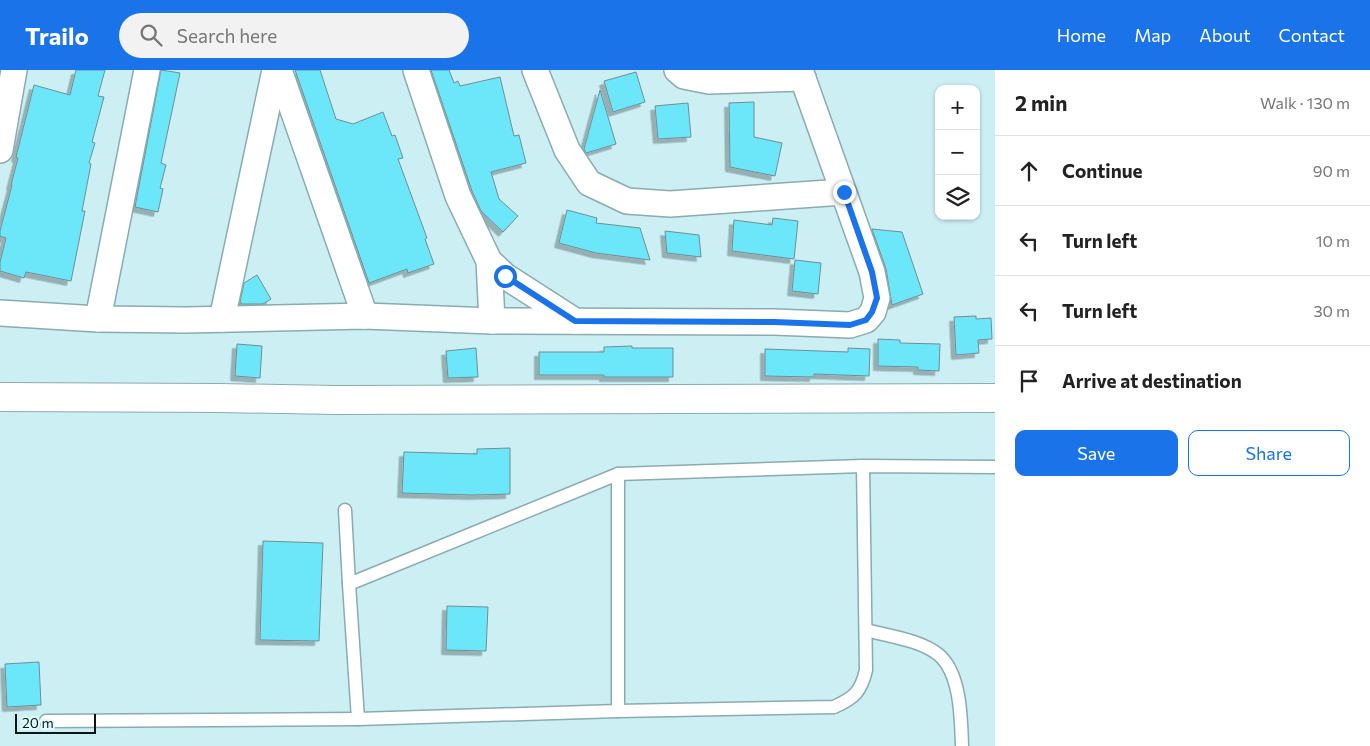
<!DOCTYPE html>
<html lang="en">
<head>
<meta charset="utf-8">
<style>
	:root { --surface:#fff; --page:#f2f2f2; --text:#222; --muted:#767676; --line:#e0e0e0; --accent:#1a73e8 }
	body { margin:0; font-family:Commissioner,sans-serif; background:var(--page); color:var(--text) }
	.controls { position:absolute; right:15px; top:15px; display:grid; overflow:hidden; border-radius:10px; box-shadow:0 1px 4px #0004 }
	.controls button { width:45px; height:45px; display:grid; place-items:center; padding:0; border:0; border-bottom:1px solid var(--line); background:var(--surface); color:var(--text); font:25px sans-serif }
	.scale { position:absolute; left:15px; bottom:12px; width:81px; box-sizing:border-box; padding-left:5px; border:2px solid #091517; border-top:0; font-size:14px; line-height:18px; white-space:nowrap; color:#091517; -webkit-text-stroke:4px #dffbff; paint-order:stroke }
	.stop { position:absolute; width:15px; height:15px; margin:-11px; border:4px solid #1a73e8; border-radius:50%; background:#fff }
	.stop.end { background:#1a73e8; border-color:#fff; box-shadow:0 1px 5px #0008 }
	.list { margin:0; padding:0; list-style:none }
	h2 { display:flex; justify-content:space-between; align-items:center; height:65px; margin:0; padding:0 20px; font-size:21px }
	h2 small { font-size:16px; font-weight:400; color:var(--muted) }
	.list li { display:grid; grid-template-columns:32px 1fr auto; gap:15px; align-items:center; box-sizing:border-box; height:70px; padding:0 20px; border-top:1px solid var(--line) }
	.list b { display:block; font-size:19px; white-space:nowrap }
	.list em { font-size:16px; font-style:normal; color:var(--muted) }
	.actions { display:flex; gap:10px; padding:15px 20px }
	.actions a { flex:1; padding:11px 0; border:1px solid var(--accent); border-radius:10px; text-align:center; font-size:18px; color:var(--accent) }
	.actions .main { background:var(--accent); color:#fff }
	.icon { flex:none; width:28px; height:28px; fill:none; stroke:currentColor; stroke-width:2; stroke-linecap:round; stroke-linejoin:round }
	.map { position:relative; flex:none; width:995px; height:676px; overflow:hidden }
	header { display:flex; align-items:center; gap:30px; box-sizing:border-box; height:70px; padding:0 25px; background:var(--accent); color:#fff }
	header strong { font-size:24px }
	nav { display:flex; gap:28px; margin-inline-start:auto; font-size:18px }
	.search { width:350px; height:45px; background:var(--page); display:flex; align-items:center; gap:12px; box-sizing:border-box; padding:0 18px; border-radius:28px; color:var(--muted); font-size:19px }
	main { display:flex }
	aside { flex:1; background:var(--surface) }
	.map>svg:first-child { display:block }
	.building { fill:#6ce7f9; stroke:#6e8e93; filter:url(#shadow) }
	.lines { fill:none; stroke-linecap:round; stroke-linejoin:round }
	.lane-casing { stroke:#8aabb0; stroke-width:15 }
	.street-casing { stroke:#8aabb0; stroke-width:28 }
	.secondary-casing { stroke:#8aabb0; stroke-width:30 }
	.lane { stroke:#fff; stroke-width:12 }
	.street { stroke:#fff; stroke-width:25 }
	.secondary { stroke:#fff; stroke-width:28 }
	.route { stroke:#1a73e8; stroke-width:6 }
</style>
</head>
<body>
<header>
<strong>Trailo</strong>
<div class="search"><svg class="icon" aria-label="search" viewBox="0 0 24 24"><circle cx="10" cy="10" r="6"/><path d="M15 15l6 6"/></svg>Search here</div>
<nav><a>Home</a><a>Map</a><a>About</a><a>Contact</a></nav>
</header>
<main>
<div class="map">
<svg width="995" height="676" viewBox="0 0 995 676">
	<defs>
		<filter id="shadow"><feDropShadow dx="-4.5" dy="4.5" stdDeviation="0" flood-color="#0004"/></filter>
	</defs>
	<rect width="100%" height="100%" fill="#cceff4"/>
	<g class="building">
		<polygon points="76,0 105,0 98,26 104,27 92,72 95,73 89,93 91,94 82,141 85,141 71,211 26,202 24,208 0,201 0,192 6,168 0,166 0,161 12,115 11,115 18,88 16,87 34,15 70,25"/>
		<polygon points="161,0 180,3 161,93 166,95 160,118 163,119 158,142 135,137"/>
		<polygon points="295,0 320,0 336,49 353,54 383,42 392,66 395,65 403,88 398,89 427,168 425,169 434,194 408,203 407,199 369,213"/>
		<polygon points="431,0 449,0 454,13 458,11 460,16 500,7 514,66 519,65 526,93 491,102 499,129 518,146 503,162 481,141 472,121"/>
		<polygon points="636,2 645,32 613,42 604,11"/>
		<polygon points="600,20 616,74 586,83 584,79"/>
		<polygon points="754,32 754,67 782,73 775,106 730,97 729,33"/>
		<polygon points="688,33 691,67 658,69 655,36"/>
		<polygon points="567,140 597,148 596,153 640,158 650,190 596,183 559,173"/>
		<polygon points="773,148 798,151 794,189 732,181 734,150 772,155"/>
		<polygon points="872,159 902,162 923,224 892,235 886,199"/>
		<polygon points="665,161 699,165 701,187 667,183"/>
		<polygon points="795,190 821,193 818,224 792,221"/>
		<polygon points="257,205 271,229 263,234 242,234 240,232 244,213"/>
		<polygon points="976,246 976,249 991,248 992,269 978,270 979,283 956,285 954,247"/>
		<polygon points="878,269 900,270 900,273 940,274 939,301 918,300 918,297 878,296"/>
		<polygon points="237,274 262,276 260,308 235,306"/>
		<polygon points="632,276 632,278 673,278 673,307 604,307 604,305 539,305 539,282 604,282 604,277"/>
		<polygon points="476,278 478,307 448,308 446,281"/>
		<polygon points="848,278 870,279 869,306 814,304 814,307 765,306 765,279 848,282"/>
		<polygon points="510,378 510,424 472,425 402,423 404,382 477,384 477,379"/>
		<polygon points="263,471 323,473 319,571 260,570"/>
		<polygon points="447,536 488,537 486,581 446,580"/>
		<polygon points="39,592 41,635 7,637 5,594"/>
	</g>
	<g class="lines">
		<g class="lane-casing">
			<g id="lane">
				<path d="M863,396L866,600C861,622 854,628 834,637L618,641L358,649L349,514L618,404L863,396L995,397"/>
				<polyline points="618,404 618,641"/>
				<polyline points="345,440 349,514"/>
				<path d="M866,560C888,566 921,570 939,585C961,604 961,649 962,676"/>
				<polyline points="46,651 358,649"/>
			</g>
		</g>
		<g class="street-casing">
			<g id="street">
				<polyline points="279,0 365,246"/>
				<polyline points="416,0 458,126 489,191 505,206 575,251"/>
				<polyline points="535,0 567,80 589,113 627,131 670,134 843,122"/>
				<polyline points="677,0 684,6 709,11 803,8"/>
				<polyline points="0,80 14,0"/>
				<polyline points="489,191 492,251"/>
				<polyline points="0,243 98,249 186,250 365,246 492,251 774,252 850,255 866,250 873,242 877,228 872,202 800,0"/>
				<polyline points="98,249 147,0"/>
				<polyline points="222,249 275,0"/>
			</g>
		</g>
		<g class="secondary-casing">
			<polyline id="secondary" points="0,327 219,328 336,330 995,328"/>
		</g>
		<use href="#lane" class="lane"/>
		<use href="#street" class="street"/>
		<use href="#secondary" class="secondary"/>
	</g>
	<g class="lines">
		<polyline class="route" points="505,206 575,251 774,252 850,255 866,250 872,242 877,228 872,202 844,122"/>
	</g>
</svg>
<div class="controls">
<button>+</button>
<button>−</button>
<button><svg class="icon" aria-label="layers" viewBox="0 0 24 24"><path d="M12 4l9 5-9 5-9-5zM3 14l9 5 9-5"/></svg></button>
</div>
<div class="scale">20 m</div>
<div class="stop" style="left:505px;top:206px"></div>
<div class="stop end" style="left:844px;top:122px"></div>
</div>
<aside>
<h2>2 min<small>Walk · 130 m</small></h2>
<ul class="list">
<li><svg class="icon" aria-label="ahead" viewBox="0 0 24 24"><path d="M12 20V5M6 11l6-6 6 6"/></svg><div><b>Continue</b></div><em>90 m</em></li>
<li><svg class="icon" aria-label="left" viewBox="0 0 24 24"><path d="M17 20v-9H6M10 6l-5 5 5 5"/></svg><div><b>Turn left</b></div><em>10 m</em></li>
<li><svg class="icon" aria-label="left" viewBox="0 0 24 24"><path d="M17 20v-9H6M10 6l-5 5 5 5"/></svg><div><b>Turn left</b></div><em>30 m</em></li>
<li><svg class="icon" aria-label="arrive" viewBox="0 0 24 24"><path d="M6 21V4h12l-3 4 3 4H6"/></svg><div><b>Arrive at destination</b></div></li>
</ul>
<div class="actions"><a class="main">Save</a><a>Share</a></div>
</aside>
</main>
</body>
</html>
